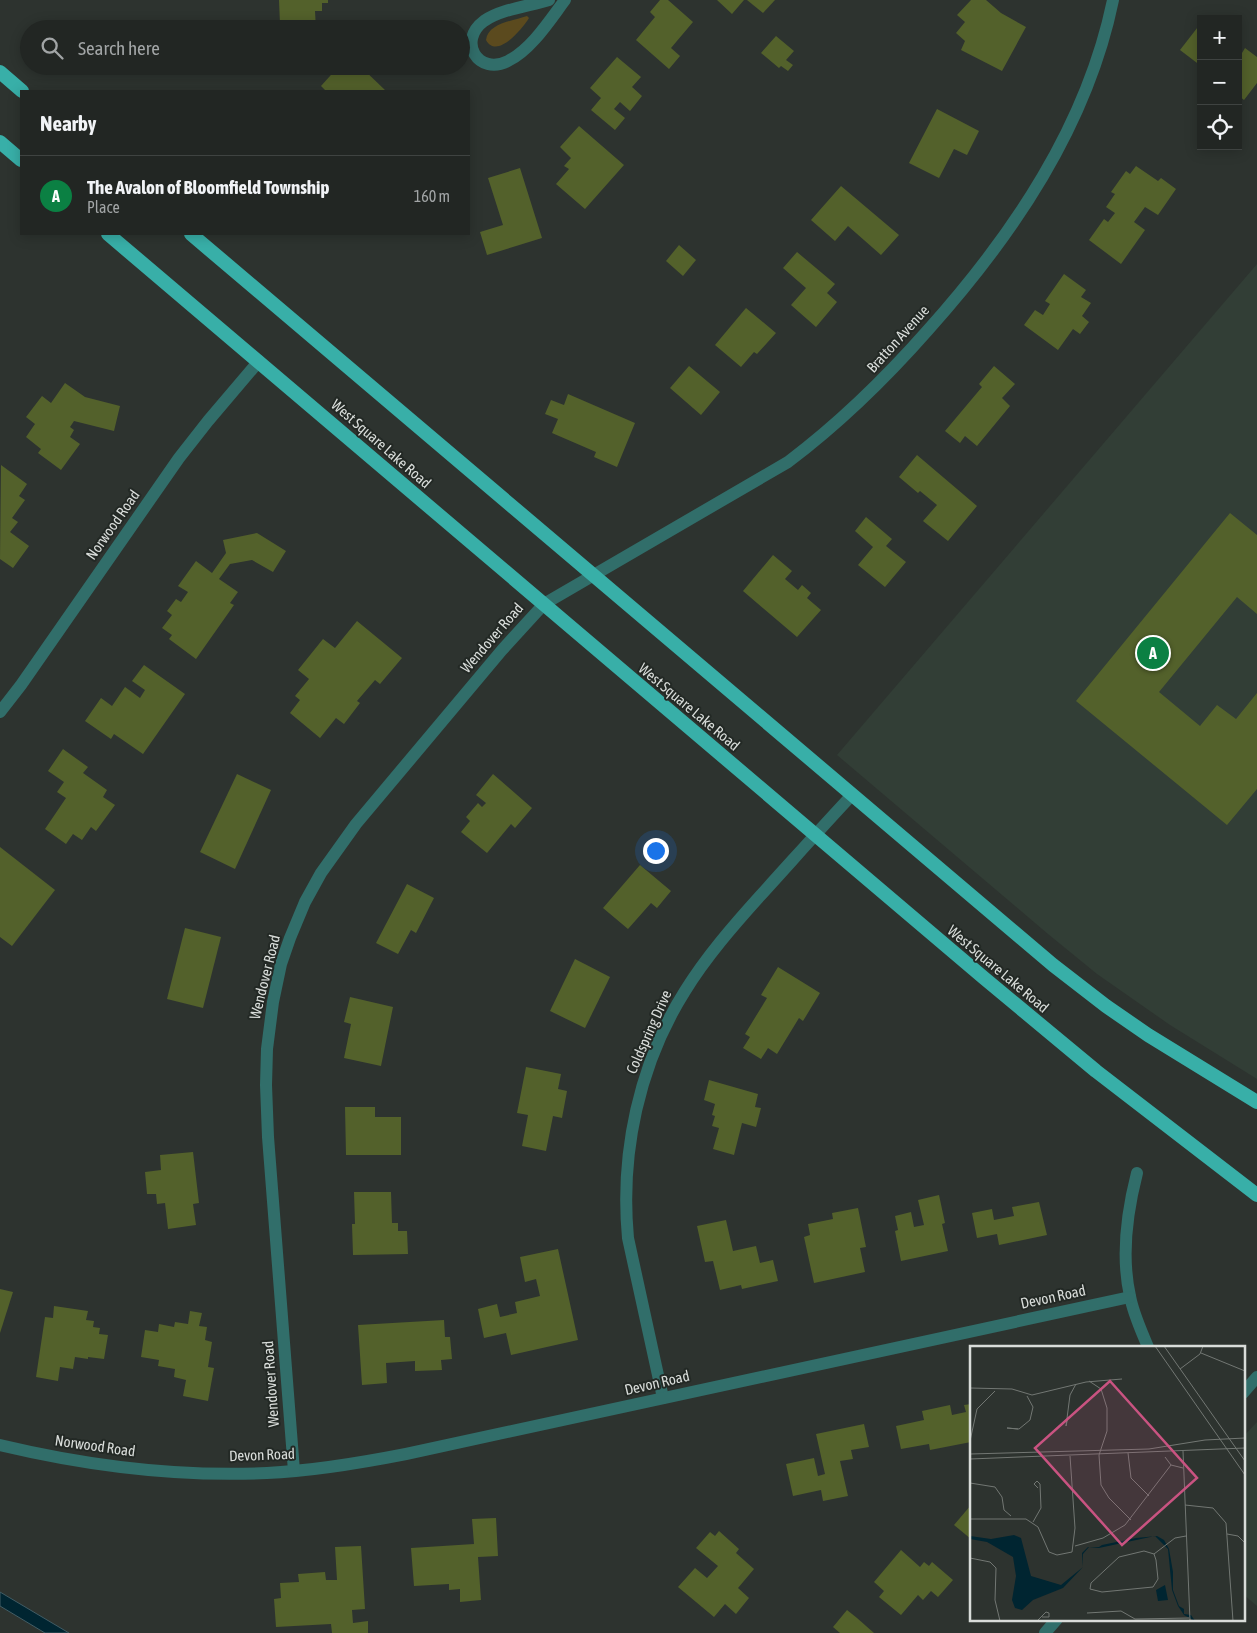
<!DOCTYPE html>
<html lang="en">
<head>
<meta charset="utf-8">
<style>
	:root { --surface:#222623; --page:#2e3230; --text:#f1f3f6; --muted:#a2a5a6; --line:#3f4341; --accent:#0b8043 }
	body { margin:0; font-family:"Asap Condensed",sans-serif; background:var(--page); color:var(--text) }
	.controls { position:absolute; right:15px; top:15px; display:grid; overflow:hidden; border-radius:0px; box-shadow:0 2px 12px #0003 }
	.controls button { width:45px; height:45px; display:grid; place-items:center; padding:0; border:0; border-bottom:1px solid var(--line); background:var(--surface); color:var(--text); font:25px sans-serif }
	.you { position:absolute; left:655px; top:850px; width:18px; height:18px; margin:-12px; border:4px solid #fff; border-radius:50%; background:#1a73e8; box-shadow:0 0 0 8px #1a73e833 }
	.badge { display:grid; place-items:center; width:32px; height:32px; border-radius:50%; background:var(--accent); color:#fff; font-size:16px; font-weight:700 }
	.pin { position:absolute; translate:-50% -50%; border:2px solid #fff; box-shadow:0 1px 5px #0006 }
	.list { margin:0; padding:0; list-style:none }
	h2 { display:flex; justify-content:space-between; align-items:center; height:65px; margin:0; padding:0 20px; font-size:21px }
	h2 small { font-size:16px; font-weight:400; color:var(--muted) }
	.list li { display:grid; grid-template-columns:32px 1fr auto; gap:15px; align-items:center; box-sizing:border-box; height:80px; padding:0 20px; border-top:1px solid var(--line) }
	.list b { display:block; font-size:19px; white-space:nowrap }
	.list p { margin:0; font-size:16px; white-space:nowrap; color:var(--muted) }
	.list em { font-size:16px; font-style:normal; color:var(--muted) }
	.icon { flex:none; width:28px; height:28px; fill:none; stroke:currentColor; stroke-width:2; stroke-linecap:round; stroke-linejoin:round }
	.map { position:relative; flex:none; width:1257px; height:1633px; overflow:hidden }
	.search { position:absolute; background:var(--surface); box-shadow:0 2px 12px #0003; left:20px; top:20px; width:450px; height:55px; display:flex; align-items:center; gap:12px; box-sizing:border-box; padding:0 18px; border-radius:28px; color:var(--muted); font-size:19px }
	.panel { position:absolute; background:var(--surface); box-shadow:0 2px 12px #0003; left:20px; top:90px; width:450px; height:145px; border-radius:0px }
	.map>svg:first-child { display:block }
	.built { fill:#323e36 }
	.green { fill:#5b4a1e }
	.water { fill:#002531; stroke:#415c64 }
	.building { fill:#53612b }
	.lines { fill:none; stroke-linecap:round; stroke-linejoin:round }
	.minor { stroke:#316e6a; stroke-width:12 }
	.tertiary { stroke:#316e6a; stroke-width:12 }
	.trunk { stroke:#38afa8; stroke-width:14 }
	.labels { text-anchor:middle; stroke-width:4; stroke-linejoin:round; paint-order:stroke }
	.street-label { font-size:15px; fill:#d9ddda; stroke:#232925 }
	.inset-road { fill:none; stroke:#727773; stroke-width:1 }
	.view { fill:#c95381; fill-opacity:0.15; stroke:#c95381; stroke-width:2.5 }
	.inset-edge { fill:none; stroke:#d9ddda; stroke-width:2.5 }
</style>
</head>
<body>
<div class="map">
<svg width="1257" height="1633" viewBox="0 0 1257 1633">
	<rect width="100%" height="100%" fill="#2d332f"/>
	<g class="built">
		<polygon points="1257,264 1257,1079 1170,1025 1097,974 1048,934 837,755"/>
		<polygon points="1257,1422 1257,1606 1243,1594 1243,1437"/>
	</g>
	<path class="green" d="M527,16L529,18C522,29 497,60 486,40C488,23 513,21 527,16Z"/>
	<polygon class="water" points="0,1592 69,1633 45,1633 0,1606"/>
	<g class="building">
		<polygon points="279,0 328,0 328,3 322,3 322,11 315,11 316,29 289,29 288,24 280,24"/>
		<polygon points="660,0 668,0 693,22 671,48 680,56 669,69 636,40 655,17 650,12"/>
		<polygon points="717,0 744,0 732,14"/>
		<polygon points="747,0 775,0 763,13"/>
		<polygon points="971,0 986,0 1001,13 1026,27 1002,71 961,50 965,41 956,33 965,22 957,15"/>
		<polygon points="1201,23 1201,66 1180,50"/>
		<polygon points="776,36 794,51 786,60 793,65 788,71 781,66 779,68 761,53"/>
		<polygon points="1245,48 1257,57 1257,83 1244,100 1238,95 1238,50 1242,53"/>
		<polygon points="617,57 641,77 632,87 642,96 630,111 620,102 614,109 625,118 615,130 591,110 601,98 590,88"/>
		<polygon points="339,66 360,66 386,91 326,91 321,86"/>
		<polygon points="937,109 979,131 967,155 954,149 939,178 909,163"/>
		<polygon points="579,126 624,165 585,209 556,184 569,169 564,166 571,158 560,147"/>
		<polygon points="1136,166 1158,181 1161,178 1176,189 1158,215 1145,207 1134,222 1145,230 1121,264 1089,240 1104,219 1108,222 1115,213 1106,207 1115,194 1111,192 1126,171 1130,174"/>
		<polygon points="520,168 542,238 487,255 480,232 503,225 488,178"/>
		<polygon points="841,186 899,235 881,255 848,226 835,241 811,220"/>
		<polygon points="679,245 696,260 683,276 666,261"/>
		<polygon points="797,252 835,284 827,293 837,302 816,327 791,305 806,288 783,268"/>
		<polygon points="1064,274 1086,290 1081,297 1091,303 1082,316 1089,322 1080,334 1073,329 1058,350 1024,325 1035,310 1043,315 1050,304 1045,301"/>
		<polygon points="746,308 776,333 757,354 754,352 741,367 715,345"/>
		<polygon points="689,366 720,392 701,415 670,388"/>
		<polygon points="994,366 1015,384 1002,398 1010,406 977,446 965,436 960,443 945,431 982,387 979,384"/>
		<polygon points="65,383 85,397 120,406 114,431 74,421 70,427 74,430 70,437 80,444 61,470 38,453 41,449 26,437 35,424 26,417 42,396 51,403"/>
		<polygon points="568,394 635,423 617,467 594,457 596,452 552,433 558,419 545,414 551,400 564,405"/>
		<polygon points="917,455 977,506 948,541 923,521 937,505 920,491 918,493 899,477"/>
		<polygon points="1,465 27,484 19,496 25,500 12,518 18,522 10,532 29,546 13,568 0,559"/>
		<polygon points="1230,513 1257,535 1257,614 1237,597 1159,692 1200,726 1217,705 1236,719 1257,693 1257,789 1227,825 1076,701"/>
		<polygon points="866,517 892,539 886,546 906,562 885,587 858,565 873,547 855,531"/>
		<polygon points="257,533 286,551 273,572 252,560 230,564 219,579 238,592 230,603 234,605 196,659 169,639 172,635 162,628 172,615 167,611 176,599 181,602 188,592 178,586 196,561 212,573 226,553 223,540"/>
		<polygon points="773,555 792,571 785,579 798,590 802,585 811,593 807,598 821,610 797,637 743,591"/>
		<polygon points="357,621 402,658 380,684 375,680 357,701 360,703 344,724 336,718 320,738 290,713 300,700 295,696 309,679 298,670 323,639 335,648"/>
		<polygon points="144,665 185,694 143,754 114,734 111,739 85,721 101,698 112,706 125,687 140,698 145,690 132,681"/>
		<polygon points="63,749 88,767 83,773 107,790 103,797 115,805 96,831 91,827 82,840 73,834 66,844 45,829 66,798 57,792 64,782 48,771"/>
		<polygon points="237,774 271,790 235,869 200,852"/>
		<polygon points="493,774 532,808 515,828 511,824 487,853 461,832 470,821 466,817 478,803 482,807 486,803 476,795"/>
		<polygon points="0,847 55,890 12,946 0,937"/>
		<polygon points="640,865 671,891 657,908 651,903 628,929 603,908"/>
		<polygon points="407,884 434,898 416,933 411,930 398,954 376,943"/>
		<polygon points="185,928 221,937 203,1008 167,999"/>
		<polygon points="575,959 610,977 585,1028 550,1011"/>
		<polygon points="778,967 820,993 803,1021 799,1018 777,1054 768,1048 761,1059 743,1048 750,1037 745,1034 767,998 761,995"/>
		<polygon points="350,997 393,1007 381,1066 344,1058 351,1024 344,1022"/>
		<polygon points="526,1067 561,1074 558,1089 567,1091 562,1118 553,1116 546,1151 522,1146 528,1115 517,1113"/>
		<polygon points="709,1080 758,1094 755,1107 761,1108 756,1127 742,1123 734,1155 713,1149 719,1128 712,1126 715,1116 712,1115 715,1104 704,1100"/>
		<polygon points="345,1107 375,1107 375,1117 401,1117 401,1155 346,1155"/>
		<polygon points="193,1152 199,1203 193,1204 196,1225 168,1229 165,1203 157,1204 156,1194 147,1194 145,1172 161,1170 160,1155"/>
		<polygon points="354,1192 391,1192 392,1223 398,1223 398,1231 407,1231 408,1254 353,1255 352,1224 355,1224"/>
		<polygon points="939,1195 945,1223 942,1224 948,1251 901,1261 895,1231 898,1230 895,1216 911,1212 914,1227 924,1225 918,1200"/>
		<polygon points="1039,1202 1047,1235 999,1245 997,1234 977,1238 972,1213 992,1209 994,1220 1014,1216 1012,1207"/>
		<polygon points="858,1208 866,1247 860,1248 865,1272 814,1283 804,1237 810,1235 808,1224 833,1219 832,1213"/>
		<polygon points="726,1220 733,1251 756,1246 760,1263 773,1260 778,1281 742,1289 741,1285 720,1290 713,1261 705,1262 697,1226"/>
		<polygon points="558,1249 578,1340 511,1355 506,1333 484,1338 478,1309 497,1304 500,1317 517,1313 515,1302 540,1296 536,1279 525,1282 520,1257"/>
		<polygon points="0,1289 13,1292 0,1333"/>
		<polygon points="54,1306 88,1311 86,1320 94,1321 93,1327 100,1328 99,1334 108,1335 104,1359 88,1357 88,1359 75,1357 73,1369 60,1367 58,1381 36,1377 45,1317 53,1318"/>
		<polygon points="190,1311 202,1313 199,1326 207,1327 205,1340 212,1342 208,1367 214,1368 208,1401 183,1396 186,1380 174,1377 175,1369 158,1366 159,1360 141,1357 145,1330 158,1332 159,1324 174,1327 175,1322 188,1324"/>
		<polygon points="444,1320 445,1337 450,1337 452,1359 441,1360 442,1370 415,1371 415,1361 386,1363 387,1383 362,1385 358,1325"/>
		<polygon points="971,1404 971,1442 930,1450 929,1444 901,1449 896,1426 924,1420 922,1411 950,1405 952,1415 966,1412 964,1405"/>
		<polygon points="864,1424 869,1447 851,1450 853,1459 840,1461 848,1496 823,1501 821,1490 793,1496 786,1464 814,1458 818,1476 825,1474 816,1434"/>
		<polygon points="971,1505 971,1539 954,1525"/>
		<polygon points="496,1518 498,1556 478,1557 481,1600 460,1602 460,1589 449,1590 449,1584 414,1586 411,1548 474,1544 472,1519"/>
		<polygon points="719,1531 739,1549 736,1553 754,1569 738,1588 749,1598 736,1614 725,1604 714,1617 678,1587 695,1568 707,1578 718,1566 696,1548 710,1532 715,1536"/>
		<polygon points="361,1546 365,1609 352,1610 353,1623 368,1621 368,1633 332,1633 331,1624 276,1627 274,1599 281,1598 280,1583 299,1582 298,1574 325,1572 326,1580 337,1580 335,1547"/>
		<polygon points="901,1550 920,1567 924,1562 929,1566 932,1562 953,1580 938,1597 931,1591 923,1600 918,1595 901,1615 879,1597 884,1591 874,1582"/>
		<polygon points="847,1610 857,1618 874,1633 840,1633 833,1627"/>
	</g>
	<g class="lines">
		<g class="minor">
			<path d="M549,0C530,6 501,9 484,21C457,41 478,76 508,61C531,50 550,20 565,0"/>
			<polyline points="0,712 21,685 179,458 208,421 259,361"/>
			<path d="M1137,1173C1127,1212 1121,1256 1130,1296C1133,1313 1141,1330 1148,1347"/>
			<path d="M663,1398L628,1238C620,1153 639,1064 685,991C706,957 733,926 760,896C791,862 821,828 852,795"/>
			<path d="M0,1445C88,1466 177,1477 267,1473C314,1471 360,1463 406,1454L1130,1297"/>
			<path d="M294,1471L268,1137L266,1085L267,1049L273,1002L281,964L290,938L305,902L321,873L356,824L502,650L544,604L788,462C841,422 884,380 928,330C1013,235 1087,126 1113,0"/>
		</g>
		<g class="tertiary">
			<polyline points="1243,1393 1257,1377"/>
			<polyline points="1045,1633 1057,1619"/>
		</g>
		<g class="trunk">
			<polyline points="0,72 22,91"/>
			<polyline points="0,142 21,160"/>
			<polyline points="108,234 984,978 1096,1071 1257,1195"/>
			<polyline points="191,234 1053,965 1106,1006 1148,1035 1257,1102"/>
		</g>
	</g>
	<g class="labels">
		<g class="street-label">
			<text transform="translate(898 339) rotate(-48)" y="5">Bratton Avenue</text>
			<text transform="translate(381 444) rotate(41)" y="5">West Square Lake Road</text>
			<text transform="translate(113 525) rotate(-55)" y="5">Norwood Road</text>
			<text transform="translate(492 638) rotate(-49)" y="5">Wendover Road</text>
			<text transform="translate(689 707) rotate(40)" y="5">West Square Lake Road</text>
			<text transform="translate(998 969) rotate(40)" y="5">West Square Lake Road</text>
			<text transform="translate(265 977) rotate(-76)" y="5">Wendover Road</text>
			<text transform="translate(649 1032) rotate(-66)" y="5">Coldspring Drive</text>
			<text transform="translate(1053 1297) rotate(-12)" y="5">Devon Road</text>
			<text transform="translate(657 1383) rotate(-13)" y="5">Devon Road</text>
			<text transform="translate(271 1384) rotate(-94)" y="5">Wendover Road</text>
			<text transform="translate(95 1446) rotate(8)" y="5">Norwood Road</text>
			<text transform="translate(262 1455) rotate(-2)" y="5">Devon Road</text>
		</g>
	</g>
	<g transform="translate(970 1346)">
		<rect width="275" height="275" fill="#2d332f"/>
		<path d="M44,189L51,192L61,230L91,239L113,221L112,207L118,201H129L132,199L166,192L187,190L194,194L199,203L203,226V244L209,260L214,263V268L221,269L225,275L214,269L208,260L202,244L198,203L185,190L129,202L119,201L113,208V221L93,242L63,254L52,264L45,262L42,254L46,230L43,211L17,196L0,193V190L21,193ZM195,239L198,254L188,255L186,244Z" fill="#002531"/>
		<path class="inset-road" d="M185,0L275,129M194,0L275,115M231,7L275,25M210,23L230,8L233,0M119,35L131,43L137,62V85L129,109L131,139L139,152L161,174M0,42L42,43L62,49L116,36L152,33M98,71L96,80L100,49L106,38M48,83L37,82L49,83L60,74L63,61L57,50M0,95L7,63L25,45M213,105L220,275M158,107L161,132L179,150M0,108L179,103L235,94L275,92M195,111L201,119L213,122M0,113L275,102M0,137L25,141L32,151L34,164L41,170M215,159L243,162L256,177L263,275M0,173H56L68,181L79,206L87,209L102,206L105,182L100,110M63,176L71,162L70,138L67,135L64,138L68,142M257,188L268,190L275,197M105,200L133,192L155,179L201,119M174,205L184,208L186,214L188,233L183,241L132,246L120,243L121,237L149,211ZM184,208L205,192L216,190M0,212L20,216L26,222L25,254L30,275M117,267L151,265L165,273L219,272M67,275L76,266L79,267V271H72"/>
		<path class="view" d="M140,35L227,132L152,199L65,102Z"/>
		<rect width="275" height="275" class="inset-edge"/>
	</g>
</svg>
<div class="controls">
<button>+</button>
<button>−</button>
<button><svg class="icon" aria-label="locate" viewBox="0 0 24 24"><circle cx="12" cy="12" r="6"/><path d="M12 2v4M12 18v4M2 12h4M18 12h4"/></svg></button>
</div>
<div class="you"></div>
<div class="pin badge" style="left:1153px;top:653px">A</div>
<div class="search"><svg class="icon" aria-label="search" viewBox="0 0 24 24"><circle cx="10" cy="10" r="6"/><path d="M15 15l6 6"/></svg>Search here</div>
<section class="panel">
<h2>Nearby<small></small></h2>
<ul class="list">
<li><span class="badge">A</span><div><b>The Avalon of Bloomfield Township</b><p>Place</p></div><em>160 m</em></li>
</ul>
</section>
</div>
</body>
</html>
